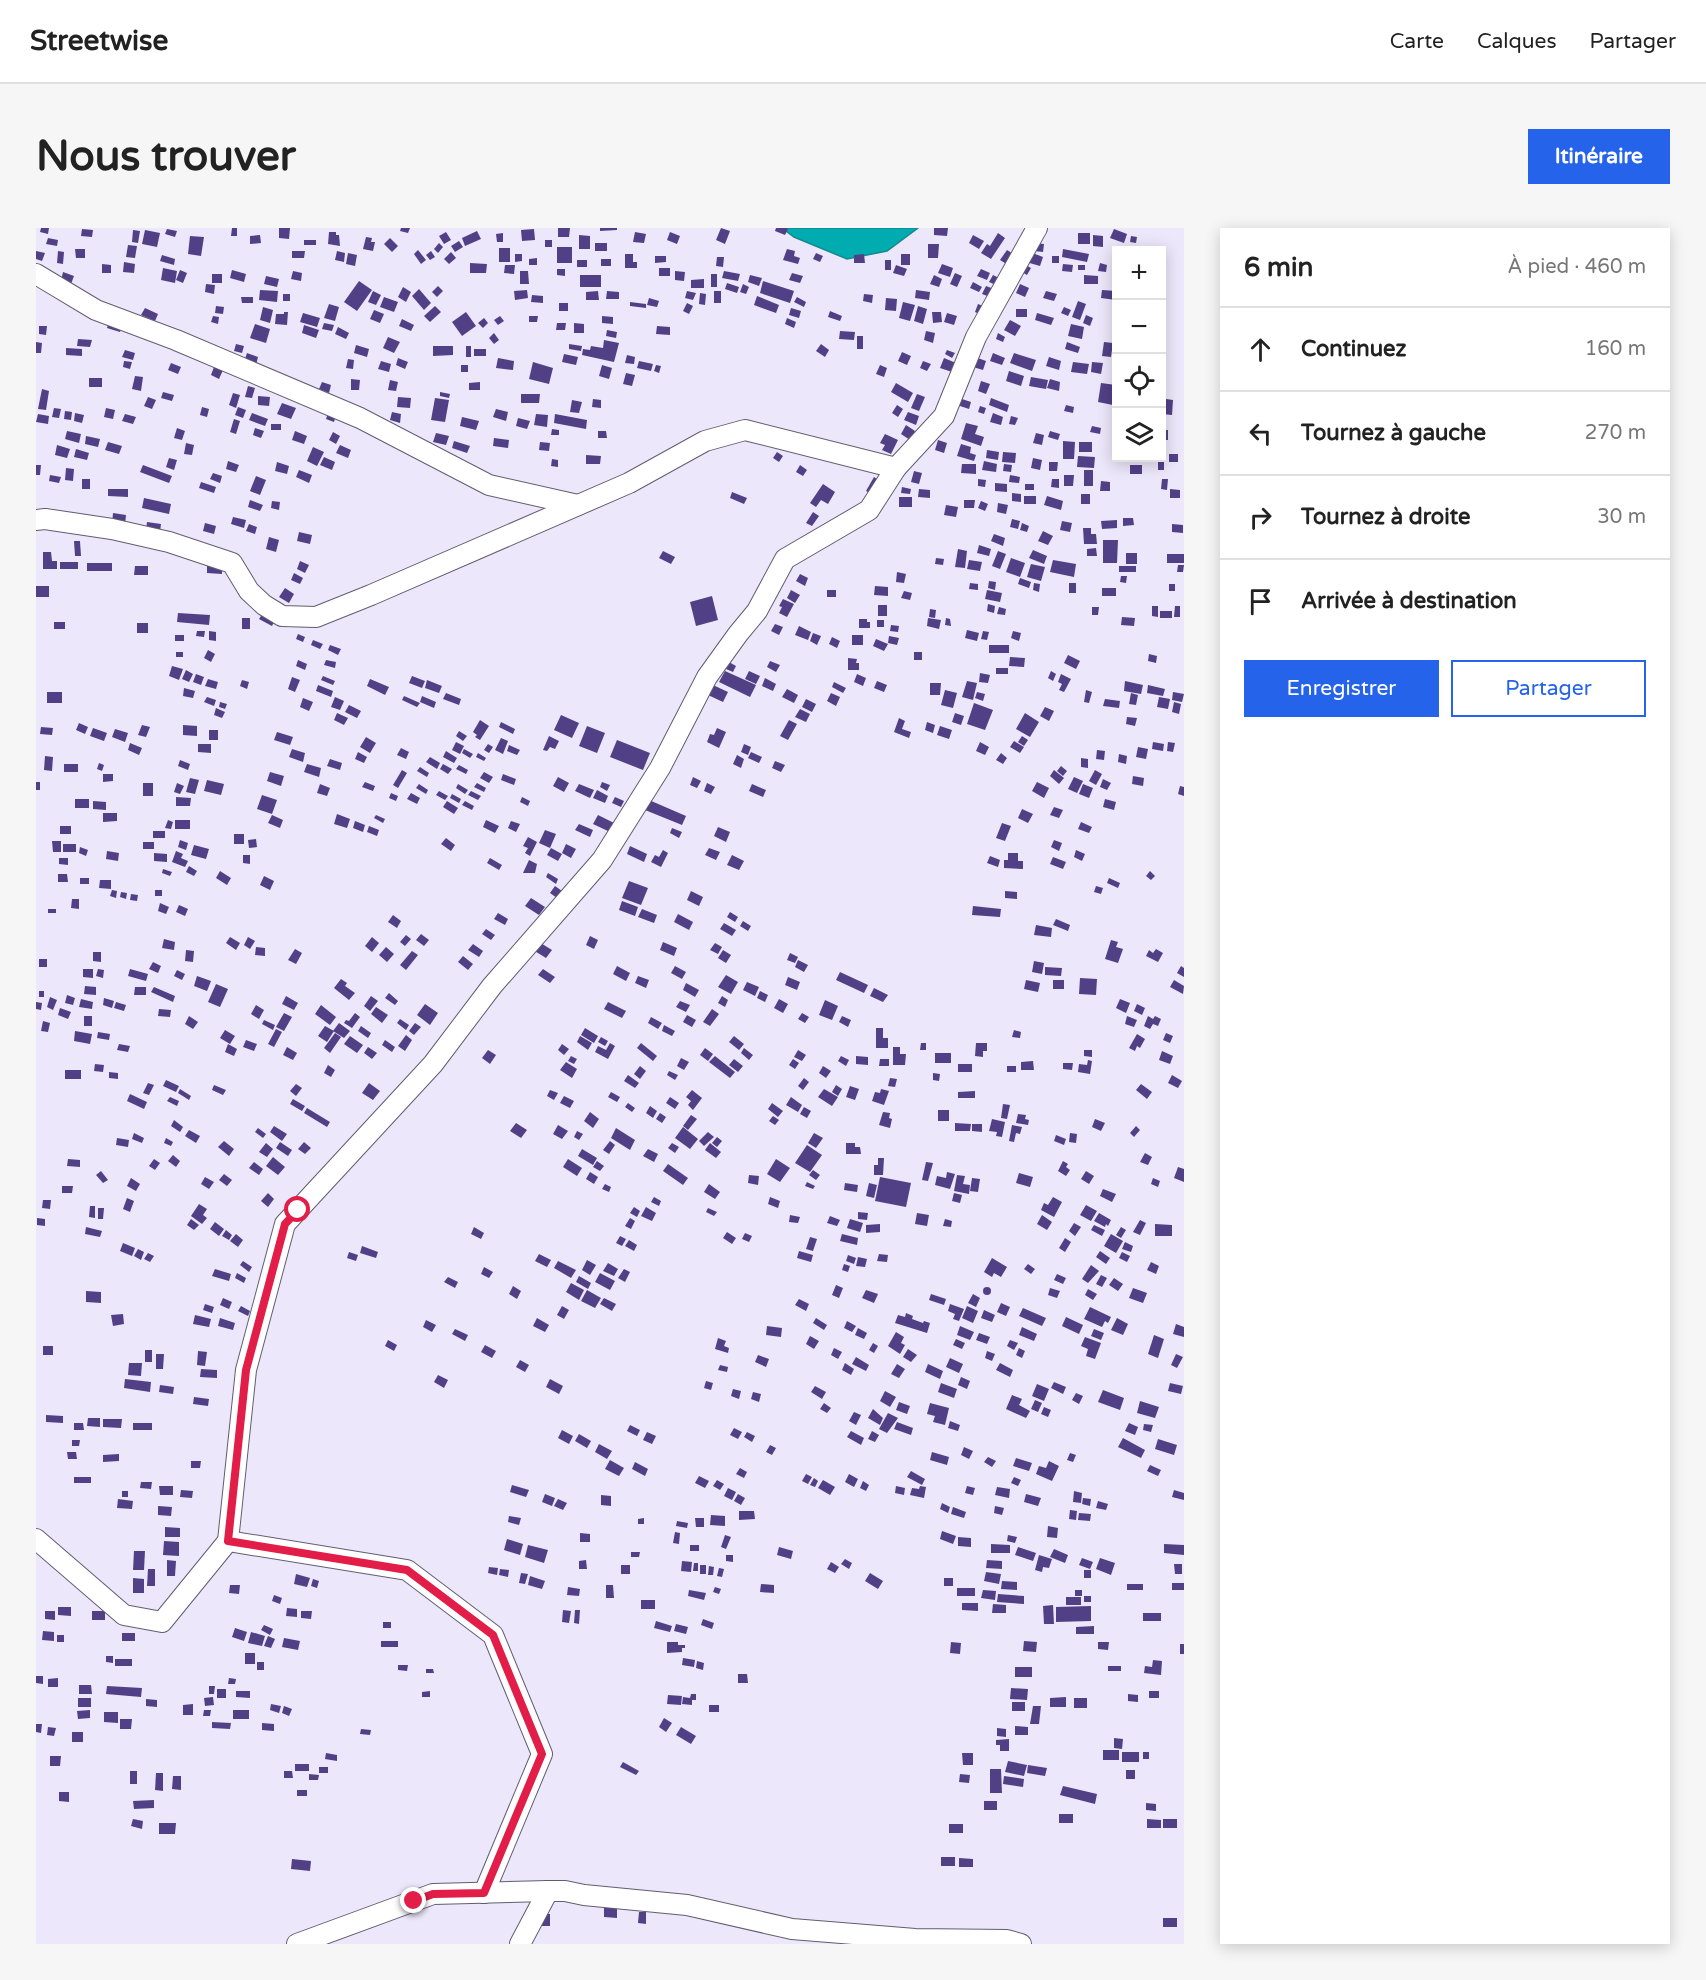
<!DOCTYPE html>
<html lang="fr">
<head>
<meta charset="utf-8">
<style>
	:root { --surface:#fff; --page:#f6f6f6; --text:#222; --muted:#767676; --line:#e0e0e0; --accent:#2563eb }
	body { margin:0; font-family:"Varela Round",sans-serif; background:var(--page); color:var(--text) }
	.controls { position:absolute; right:18px; top:18px; display:grid; overflow:hidden; border-radius:0px; box-shadow:0 3px 15px #0003 }
	.controls button { width:54px; height:54px; display:grid; place-items:center; padding:0; border:0; border-bottom:2px solid var(--line); background:var(--surface); color:var(--text); font:30px sans-serif }
	.stop { position:absolute; width:18px; height:18px; margin:-14px; border:4px solid #e11d48; border-radius:50%; background:#fff }
	.stop.end { background:#e11d48; border-color:#fff; box-shadow:0 2px 6px #0008 }
	.list { margin:0; padding:0; list-style:none }
	h2 { display:flex; justify-content:space-between; align-items:center; height:78px; margin:0; padding:0 24px; font-size:26px }
	h2 small { font-size:20px; font-weight:400; color:var(--muted) }
	.list li { display:grid; grid-template-columns:39px 1fr auto; gap:18px; align-items:center; box-sizing:border-box; height:84px; padding:0 24px; border-top:2px solid var(--line) }
	.list b { display:block; font-size:22px; white-space:nowrap }
	.list em { font-size:20px; font-style:normal; color:var(--muted) }
	.actions { display:flex; gap:12px; padding:18px 24px }
	.actions a { flex:1; padding:14px 0; border:2px solid var(--accent); border-radius:0px; text-align:center; font-size:21px; color:var(--accent) }
	.actions .main { background:var(--accent); color:#fff }
	.icon { flex:none; width:33px; height:33px; fill:none; stroke:currentColor; stroke-width:2; stroke-linecap:round; stroke-linejoin:round }
	.map { position:relative; flex:none; width:1148px; height:1716px; overflow:hidden; border-radius:0px }
	header { display:flex; align-items:center; gap:36px; box-sizing:border-box; height:84px; padding:0 30px; background:var(--surface); border-bottom:2px solid var(--line) }
	header strong { font-size:28px }
	nav { display:flex; gap:33px; margin-inline-start:auto; font-size:21px }
	.intro { display:flex; align-items:center; justify-content:space-between; box-sizing:border-box; height:144px; padding:0 36px }
	h1 { margin:0; font-size:42px }
	.button { padding:15px 27px; border-radius:0px; background:var(--accent); color:#fff; font-size:21px; font-weight:700 }
	main { display:flex; gap:36px; padding:0 36px }
	aside { flex:1; background:var(--surface); border-radius:0px; box-shadow:0 3px 15px #0003 }
	.map>svg:first-child { display:block }
	.water { fill:#01acb0; stroke:#128a8f; stroke-width:1.5 }
	.building { fill:#524087 }
	.lines { fill:none; stroke-linecap:round; stroke-linejoin:round }
	.minor-casing { stroke:#625d6e; stroke-width:22 }
	.minor { stroke:#fff; stroke-width:20 }
	.route { stroke:#e11d48; stroke-width:8 }
</style>
</head>
<body>
<header>
<strong>Streetwise</strong>
<nav><a>Carte</a><a>Calques</a><a>Partager</a></nav>
</header>
<div class="intro"><h1>Nous trouver</h1><a class="button">Itinéraire</a></div>
<main>
<div class="map">
<svg width="1148" height="1716" viewBox="0 0 1148 1716">
	<rect width="100%" height="100%" fill="#ece7fa"/>
	<polygon class="water" points="746,0 882,0 851,23 811,31 758,9"/>
	<g class="building">
		<polygon points="5,0 13,0 12,6 4,4"/>
		<polygon points="196,0 201,0 201,8 195,8"/>
		<polygon points="243,0 254,0 253,11 243,10"/>
		<polygon points="365,0 374,0 372,5 364,3"/>
		<polygon points="522,0 534,0 533,9 522,9"/>
		<polygon points="564,0 581,0 581,2 564,3"/>
		<polygon points="685,0 694,3 689,16 680,12"/>
		<polygon points="740,0 750,0 752,1 749,7 739,3"/>
		<polygon points="898,0 912,0 911,8 898,7"/>
		<polygon points="46,1 57,2 56,9 45,8"/>
		<polygon points="131,1 141,3 139,9 129,6"/>
		<polygon points="498,1 499,12 486,13 485,2"/>
		<polygon points="1078,1 1091,6 1088,15 1074,10"/>
		<polygon points="97,2 104,3 102,15 96,14"/>
		<polygon points="109,2 124,5 121,19 106,16"/>
		<polygon points="441,3 445,11 429,18 426,10"/>
		<polygon points="293,4 300,4 300,7 303,7 304,18 292,16"/>
		<polygon points="410,4 415,12 408,16 403,8"/>
		<polygon points="599,4 610,6 608,15 597,14"/>
		<polygon points="634,4 644,8 641,16 631,12"/>
		<polygon points="467,5 467,14 461,14 460,6"/>
		<polygon points="962,5 969,10 955,31 945,25 951,16 954,18"/>
		<rect x="1042" y="5" width="12" height="11"/>
		<polygon points="224,7 225,15 214,16 214,8"/>
		<polygon points="543,7 554,8 554,21 543,21"/>
		<polygon points="937,7 948,13 943,21 933,15"/>
		<polygon points="1057,7 1067,8 1067,19 1057,18"/>
		<polygon points="154,8 168,9 165,28 152,26"/>
		<polygon points="1095,8 1101,9 1100,15 1094,14"/>
		<polygon points="330,9 336,10 335,14 339,14 337,23 327,21"/>
		<polygon points="12,10 22,12 21,18 10,16"/>
		<polygon points="354,10 362,18 356,24 348,16"/>
		<rect x="268" y="12" width="12" height="5"/>
		<rect x="509" y="12" width="7" height="7"/>
		<polygon points="423,13 427,19 419,24 415,18"/>
		<polygon points="403,15 407,19 402,25 398,21"/>
		<rect x="559" y="15" width="12" height="8"/>
		<polygon points="999,15 1008,16 1007,24 998,23"/>
		<polygon points="892,16 903,16 902,30 892,30"/>
		<polygon points="92,17 101,18 99,30 90,29"/>
		<rect x="521" y="19" width="15" height="16"/>
		<rect x="463" y="20" width="11" height="14"/>
		<polygon points="39,21 49,21 49,30 40,30"/>
		<polygon points="751,21 759,23 758,28 764,30 762,36 747,32"/>
		<polygon points="1027,21 1053,26 1051,34 1026,29"/>
		<polygon points="382,22 390,32 385,36 378,26"/>
		<polygon points="971,22 979,27 972,37 964,32"/>
		<polygon points="0,23 9,25 6,33 0,31"/>
		<polygon points="22,23 28,24 27,36 21,35"/>
		<polygon points="256,23 269,23 268,30 256,30"/>
		<polygon points="301,23 309,25 308,34 299,32"/>
		<polygon points="395,23 399,29 394,32 390,27"/>
		<polygon points="415,24 420,30 413,36 408,31"/>
		<polygon points="994,24 1007,29 1004,38 990,34"/>
		<polygon points="312,25 321,27 319,38 310,36"/>
		<polygon points="780,25 787,28 784,34 777,31"/>
		<polygon points="479,26 486,26 486,33 479,34"/>
		<polygon points="589,26 597,26 597,34 601,34 601,40 589,40"/>
		<polygon points="828,26 829,35 818,35 818,27"/>
		<rect x="865" y="26" width="9" height="11"/>
		<polygon points="126,27 139,31 138,37 124,33"/>
		<polygon points="619,28 630,28 630,34 619,35"/>
		<rect x="1016" y="28" width="7" height="7"/>
		<polygon points="681,29 688,29 687,39 680,38"/>
		<polygon points="501,30 501,37 493,37 493,31"/>
		<rect x="565" y="31" width="10" height="7"/>
		<rect x="541" y="32" width="10" height="7"/>
		<rect x="849" y="32" width="6" height="10"/>
		<polygon points="88,34 99,36 98,45 87,44"/>
		<polygon points="434,35 451,36 450,45 434,45"/>
		<polygon points="1064,35 1071,37 1070,44 1062,43"/>
		<polygon points="66,36 75,37 75,45 66,45"/>
		<polygon points="906,36 917,40 914,49 902,45"/>
		<polygon points="988,36 995,40 991,47 984,43"/>
		<polygon points="1027,36 1037,37 1036,44 1026,43"/>
		<polygon points="469,37 479,37 478,46 468,45"/>
		<polygon points="860,37 871,41 868,48 857,45"/>
		<rect x="1042" y="37" width="7" height="5"/>
		<polygon points="127,40 141,43 139,55 125,52"/>
		<rect x="623" y="40" width="11" height="8"/>
		<polygon points="521,41 529,41 529,48 521,47"/>
		<polygon points="945,41 954,45 951,52 941,48"/>
		<polygon points="144,42 151,45 147,55 140,52"/>
		<polygon points="196,42 210,46 208,54 194,50"/>
		<polygon points="257,43 266,45 265,53 255,51"/>
		<polygon points="484,43 492,43 493,56 484,56"/>
		<polygon points="639,43 649,44 648,53 639,52"/>
		<polygon points="688,43 704,46 702,53 686,50"/>
		<polygon points="27,44 38,48 35,56 25,53"/>
		<polygon points="756,45 767,48 764,55 753,52"/>
		<polygon points="919,45 926,48 921,59 914,56"/>
		<rect x="176" y="46" width="10" height="9"/>
		<rect x="675" y="46" width="6" height="13"/>
		<rect x="544" y="47" width="21" height="12"/>
		<polygon points="714,47 726,50 723,58 712,54"/>
		<polygon points="898,47 906,51 903,59 894,56"/>
		<polygon points="957,47 963,50 960,57 953,54"/>
		<polygon points="1048,47 1062,48 1062,56 1048,56"/>
		<polygon points="230,48 243,51 241,59 228,56"/>
		<polygon points="668,51 668,60 655,60 655,52"/>
		<polygon points="323,53 336,62 321,83 308,74"/>
		<polygon points="727,53 758,63 754,75 724,65"/>
		<polygon points="937,54 946,59 943,64 934,60"/>
		<polygon points="691,55 703,59 701,65 689,61"/>
		<polygon points="170,56 179,57 178,66 169,64"/>
		<polygon points="707,56 713,59 710,66 704,64"/>
		<polygon points="984,56 993,60 989,69 980,65"/>
		<polygon points="402,58 407,63 401,69 396,64"/>
		<polygon points="950,58 958,61 954,69 946,66"/>
		<polygon points="367,59 375,64 370,74 362,69"/>
		<polygon points="383,61 395,75 388,82 376,68"/>
		<polygon points="224,62 242,63 241,74 223,72"/>
		<polygon points="491,62 492,70 479,72 478,63"/>
		<polygon points="880,62 894,64 893,72 879,70"/>
		<polygon points="1066,62 1080,63 1080,72 1065,70"/>
		<polygon points="337,63 345,67 340,77 332,74"/>
		<polygon points="562,63 563,72 550,72 550,64"/>
		<polygon points="571,63 583,64 583,71 570,71"/>
		<polygon points="651,63 660,65 657,72 649,70"/>
		<rect x="678" y="63" width="7" height="12"/>
		<polygon points="1010,63 1021,66 1018,73 1007,70"/>
		<polygon points="664,65 670,66 669,77 663,76"/>
		<rect x="247" y="66" width="7" height="7"/>
		<polygon points="828,66 837,67 836,75 827,73"/>
		<polygon points="496,67 507,68 507,75 495,74"/>
		<polygon points="721,68 743,77 740,85 718,77"/>
		<polygon points="205,69 217,69 217,75 206,75"/>
		<polygon points="348,69 362,74 358,84 344,79"/>
		<polygon points="761,69 770,74 768,79 758,74"/>
		<polygon points="613,70 623,73 621,79 611,77"/>
		<polygon points="850,70 861,71 860,83 849,82"/>
		<polygon points="1042,73 1050,76 1044,92 1036,89"/>
		<polygon points="594,74 610,76 610,80 594,78"/>
		<polygon points="867,74 879,77 874,93 863,90"/>
		<rect x="523" y="75" width="9" height="8"/>
		<polygon points="651,75 657,78 653,86 647,83"/>
		<polygon points="293,76 303,79 299,93 288,90"/>
		<polygon points="942,76 952,80 948,88 939,84"/>
		<polygon points="180,78 188,79 187,86 179,85"/>
		<polygon points="399,78 405,84 394,94 388,88"/>
		<polygon points="882,78 891,81 887,96 878,93"/>
		<polygon points="227,79 237,82 234,95 224,92"/>
		<polygon points="1028,79 1035,82 1032,88 1025,85"/>
		<polygon points="109,80 122,86 119,93 105,87"/>
		<polygon points="755,80 765,83 763,90 753,87"/>
		<rect x="980" y="81" width="11" height="8"/>
		<polygon points="338,82 348,86 344,95 334,91"/>
		<polygon points="794,83 806,88 804,93 792,89"/>
		<polygon points="248,84 252,84 251,97 239,96 240,86 248,86"/>
		<polygon points="430,84 440,98 426,108 416,94"/>
		<polygon points="896,84 905,84 906,94 897,95"/>
		<polygon points="267,85 284,90 281,99 264,94"/>
		<polygon points="911,85 921,88 918,97 908,94"/>
		<polygon points="1001,85 1018,90 1015,97 999,92"/>
		<polygon points="1050,87 1057,90 1054,98 1047,95"/>
		<polygon points="177,88 183,89 182,96 175,94"/>
		<polygon points="464,88 468,93 462,97 458,92"/>
		<polygon points="493,88 502,88 501,94 493,94"/>
		<polygon points="566,88 577,89 577,96 566,95"/>
		<polygon points="448,90 452,95 447,100 442,95"/>
		<polygon points="751,90 760,94 758,100 749,96"/>
		<polygon points="74,91 87,95 84,104 71,100"/>
		<polygon points="366,91 378,97 375,103 363,98"/>
		<polygon points="974,92 985,98 979,108 968,102"/>
		<polygon points="288,95 298,97 296,103 286,101"/>
		<polygon points="521,95 530,95 529,102 520,102"/>
		<polygon points="538,95 548,96 548,105 538,105"/>
		<polygon points="219,96 234,101 230,115 214,110"/>
		<polygon points="1035,96 1048,99 1046,111 1032,108"/>
		<polygon points="268,97 283,102 280,110 266,105"/>
		<polygon points="3,98 11,98 10,107 3,106"/>
		<polygon points="621,98 634,99 634,107 620,106"/>
		<polygon points="302,99 313,105 310,111 299,106"/>
		<polygon points="571,102 581,104 580,110 570,108"/>
		<polygon points="804,103 819,104 818,112 803,111"/>
		<polygon points="890,103 899,105 897,115 888,112"/>
		<polygon points="458,105 463,112 458,116 453,110"/>
		<polygon points="962,105 969,109 967,114 960,111"/>
		<rect x="821" y="108" width="6" height="13"/>
		<polygon points="352,109 364,114 358,125 347,120"/>
		<polygon points="42,111 56,112 54,119 41,118"/>
		<polygon points="568,112 583,115 578,134 546,127 547,121 554,122 555,118 567,120"/>
		<polygon points="0,114 6,115 5,125 0,125"/>
		<polygon points="1031,114 1044,119 1042,125 1029,121"/>
		<polygon points="1068,114 1077,115 1075,129 1066,128"/>
		<polygon points="200,116 208,118 206,125 198,123"/>
		<polygon points="533,116 546,118 545,123 533,121"/>
		<polygon points="785,116 793,122 789,129 780,123"/>
		<polygon points="320,117 333,121 331,129 318,125"/>
		<polygon points="397,118 417,118 417,127 397,128"/>
		<rect x="430" y="118" width="5" height="11"/>
		<polygon points="30,120 46,121 46,128 30,127"/>
		<rect x="438" y="121" width="12" height="7"/>
		<polygon points="89,122 99,125 97,132 86,129"/>
		<polygon points="911,122 919,125 916,130 909,126"/>
		<polygon points="866,124 875,128 871,137 862,133"/>
		<polygon points="211,125 222,129 220,137 208,134"/>
		<polygon points="957,125 969,130 966,137 954,133"/>
		<polygon points="978,125 1000,132 996,143 974,135"/>
		<polygon points="528,126 542,129 540,137 526,134"/>
		<polygon points="591,127 599,129 598,136 589,135"/>
		<polygon points="939,129 950,133 947,142 937,139"/>
		<polygon points="1013,129 1025,133 1023,142 1010,138"/>
		<polygon points="362,130 372,134 369,141 360,137"/>
		<polygon points="462,130 478,133 477,142 460,140"/>
		<polygon points="908,130 920,135 916,144 904,140"/>
		<polygon points="312,131 318,132 317,141 310,140"/>
		<polygon points="88,133 96,134 94,141 87,139"/>
		<polygon points="345,133 355,136 353,144 342,141"/>
		<polygon points="603,133 617,136 615,143 601,140"/>
		<polygon points="887,133 895,136 891,143 884,140"/>
		<polygon points="497,134 517,140 513,156 493,151"/>
		<polygon points="1037,134 1053,136 1051,146 1035,144"/>
		<polygon points="1056,134 1067,135 1065,146 1055,144"/>
		<polygon points="135,135 145,139 142,146 132,142"/>
		<rect x="425" y="137" width="7" height="7"/>
		<polygon points="566,137 576,140 573,151 563,148"/>
		<polygon points="620,137 625,138 623,145 618,143"/>
		<polygon points="844,137 851,140 848,149 840,146"/>
		<polygon points="178,139 187,142 183,151 175,147"/>
		<polygon points="973,143 988,148 985,158 970,153"/>
		<polygon points="590,145 599,147 596,158 587,156"/>
		<polygon points="99,148 107,149 105,163 96,161"/>
		<polygon points="995,149 1012,152 1010,161 993,158"/>
		<rect x="53" y="150" width="13" height="9"/>
		<polygon points="315,151 324,152 323,162 315,162"/>
		<polygon points="1014,151 1024,154 1023,163 1011,160"/>
		<polygon points="354,152 362,154 360,163 352,162"/>
		<polygon points="945,153 954,156 950,166 942,163"/>
		<polygon points="286,154 295,157 293,165 283,161"/>
		<polygon points="444,154 444,162 433,162 433,155"/>
		<polygon points="860,155 877,165 872,174 855,164"/>
		<polygon points="1065,155 1080,157 1077,177 1062,174"/>
		<polygon points="212,158 219,160 216,170 209,169"/>
		<polygon points="6,161 13,163 10,182 2,181"/>
		<polygon points="127,164 138,167 136,173 125,170"/>
		<polygon points="404,164 414,166 413,170 404,168"/>
		<polygon points="197,165 204,167 200,180 193,177"/>
		<polygon points="485,166 504,166 503,175 485,175"/>
		<polygon points="881,166 889,169 883,183 875,180"/>
		<polygon points="222,168 234,169 233,178 222,177"/>
		<polygon points="112,169 120,172 116,181 108,178"/>
		<polygon points="362,169 375,170 374,180 361,179"/>
		<polygon points="399,170 413,172 409,194 395,192"/>
		<polygon points="923,170 935,174 933,181 921,177"/>
		<polygon points="955,170 973,177 971,184 953,177"/>
		<polygon points="557,171 565,172 565,180 556,179"/>
		<polygon points="1130,171 1137,172 1136,187 1126,186 1126,177 1129,177"/>
		<polygon points="536,172 546,174 543,185 534,184"/>
		<polygon points="246,175 260,180 255,191 241,186"/>
		<polygon points="861,177 867,181 862,189 856,185"/>
		<polygon points="1030,177 1038,179 1037,185 1028,183"/>
		<polygon points="944,178 950,180 948,186 942,184"/>
		<polygon points="166,179 173,181 171,189 164,187"/>
		<polygon points="202,179 210,182 207,190 199,187"/>
		<polygon points="18,180 25,181 23,190 16,189"/>
		<polygon points="70,180 79,182 77,191 68,189"/>
		<polygon points="460,181 472,184 470,193 457,189"/>
		<polygon points="29,183 36,184 35,192 28,191"/>
		<polygon points="356,184 365,186 364,195 354,192"/>
		<polygon points="872,184 883,188 880,197 868,192"/>
		<polygon points="39,185 48,187 46,195 38,193"/>
		<polygon points="216,185 232,191 229,198 213,192"/>
		<polygon points="292,185 300,187 298,194 290,191"/>
		<polygon points="957,185 967,189 965,197 954,194"/>
		<polygon points="2,186 13,188 12,196 0,194"/>
		<polygon points="89,186 100,189 97,196 86,193"/>
		<polygon points="500,186 512,187 511,199 498,197"/>
		<polygon points="519,186 551,192 550,201 518,195"/>
		<polygon points="975,188 982,190 979,197 973,196"/>
		<polygon points="426,189 443,193 440,202 424,198"/>
		<polygon points="482,190 494,193 491,201 480,198"/>
		<polygon points="198,191 204,193 200,206 194,204"/>
		<polygon points="930,195 942,198 939,206 948,209 945,218 925,211"/>
		<rect x="235" y="196" width="10" height="6"/>
		<polygon points="870,197 879,203 874,212 865,206"/>
		<polygon points="1056,198 1065,200 1064,206 1054,204"/>
		<polygon points="141,200 149,203 146,212 138,210"/>
		<polygon points="219,200 228,203 225,210 217,207"/>
		<polygon points="516,201 523,202 523,207 515,207"/>
		<rect x="1126" y="202" width="6" height="10"/>
		<polygon points="31,203 45,206 43,215 29,211"/>
		<polygon points="259,203 271,208 268,216 256,212"/>
		<polygon points="562,203 570,203 571,210 562,210"/>
		<polygon points="1014,203 1024,206 1022,212 1012,209"/>
		<polygon points="297,204 304,208 300,216 293,212"/>
		<polygon points="400,205 413,208 410,217 397,214"/>
		<polygon points="1000,205 1008,207 1006,217 997,215"/>
		<polygon points="849,206 862,212 855,226 846,222 849,217 844,215"/>
		<polygon points="50,208 64,211 62,219 49,216"/>
		<polygon points="458,210 473,212 472,220 457,218"/>
		<polygon points="902,212 911,215 908,225 899,222"/>
		<polygon points="418,213 434,218 431,225 416,220"/>
		<polygon points="1027,213 1039,214 1038,231 1027,231"/>
		<polygon points="72,214 86,218 83,226 69,222"/>
		<polygon points="504,214 514,215 513,223 503,222"/>
		<rect x="1043" y="214" width="13" height="10"/>
		<polygon points="150,215 158,217 156,227 148,226"/>
		<polygon points="925,216 935,219 934,225 940,227 938,233 921,228"/>
		<polygon points="21,217 34,221 31,230 19,227"/>
		<polygon points="304,217 315,222 312,230 300,225"/>
		<polygon points="277,219 288,224 281,238 271,233"/>
		<polygon points="40,221 53,225 51,232 38,229"/>
		<polygon points="951,222 963,224 962,232 950,230"/>
		<polygon points="741,224 747,228 743,234 737,230"/>
		<polygon points="967,224 980,225 979,235 966,234"/>
		<rect x="1133" y="226" width="9" height="8"/>
		<polygon points="550,227 565,228 564,236 550,236"/>
		<polygon points="1042,228 1059,229 1058,240 1041,239"/>
		<polygon points="288,229 299,234 296,242 284,237"/>
		<polygon points="133,230 141,232 138,242 130,239"/>
		<polygon points="997,230 1006,232 1004,242 995,240"/>
		<polygon points="516,231 522,232 522,239 515,238"/>
		<rect x="1122" y="232" width="6" height="10"/>
		<polygon points="192,233 203,237 200,244 190,241"/>
		<polygon points="948,233 961,236 960,244 946,242"/>
		<polygon points="241,234 253,238 251,246 239,243"/>
		<polygon points="1013,234 1022,234 1021,243 1013,243"/>
		<polygon points="926,236 940,236 940,246 925,245"/>
		<polygon points="968,236 976,237 975,244 967,243"/>
		<polygon points="0,237 5,237 4,247 0,247"/>
		<polygon points="107,237 136,248 133,255 104,244"/>
		<polygon points="764,237 771,242 767,248 760,244"/>
		<rect x="1094" y="237" width="12" height="9"/>
		<polygon points="30,240 38,241 37,253 29,252"/>
		<polygon points="263,242 276,247 273,255 260,249"/>
		<rect x="1048" y="242" width="9" height="16"/>
		<polygon points="878,243 886,245 883,256 875,254"/>
		<polygon points="177,245 186,248 184,255 174,251"/>
		<polygon points="14,247 25,249 23,255 13,253"/>
		<polygon points="974,247 984,249 983,255 973,254"/>
		<polygon points="1028,247 1038,247 1037,258 1028,258"/>
		<polygon points="220,248 230,252 224,267 214,263"/>
		<polygon points="838,249 844,253 836,266 830,263"/>
		<rect x="46" y="251" width="8" height="10"/>
		<polygon points="942,251 950,252 949,259 942,258"/>
		<polygon points="1016,251 1023,251 1023,260 1015,259"/>
		<polygon points="1126,251 1132,251 1131,262 1125,261"/>
		<polygon points="1065,253 1074,254 1074,263 1064,263"/>
		<polygon points="165,254 180,259 178,265 163,260"/>
		<polygon points="959,255 971,256 971,264 959,263"/>
		<polygon points="787,256 799,264 792,276 785,272 780,279 774,275"/>
		<rect x="989" y="256" width="9" height="6"/>
		<polygon points="866,259 875,261 874,266 865,265"/>
		<polygon points="72,261 92,261 92,269 72,268"/>
		<polygon points="883,261 894,262 894,270 882,269"/>
		<polygon points="1134,261 1144,262 1144,270 1134,270"/>
		<polygon points="696,264 711,270 708,276 694,270"/>
		<polygon points="976,265 985,266 985,274 976,273"/>
		<rect x="1045" y="266" width="9" height="10"/>
		<rect x="988" y="268" width="12" height="8"/>
		<polygon points="1011,268 1027,273 1025,282 1008,277"/>
		<rect x="863" y="269" width="13" height="10"/>
		<polygon points="108,270 135,276 133,286 106,280"/>
		<polygon points="214,272 227,277 224,283 212,279"/>
		<polygon points="928,272 939,272 938,280 928,280"/>
		<polygon points="236,273 244,274 243,282 235,280"/>
		<polygon points="945,273 952,276 949,283 942,280"/>
		<polygon points="962,275 972,277 970,286 961,284"/>
		<polygon points="910,277 922,279 920,289 908,287"/>
		<polygon points="777,284 783,288 776,298 770,295"/>
		<polygon points="77,285 90,287 89,297 76,296"/>
		<polygon points="197,289 210,292 208,300 195,296"/>
		<polygon points="1087,290 1097,290 1098,297 1087,298"/>
		<polygon points="976,291 984,293 982,301 974,299"/>
		<polygon points="1081,292 1081,300 1066,301 1065,293"/>
		<polygon points="1026,293 1036,295 1034,304 1024,302"/>
		<polygon points="111,294 125,296 124,304 110,302"/>
		<polygon points="169,295 180,298 178,306 167,303"/>
		<polygon points="986,295 993,298 991,304 984,302"/>
		<polygon points="213,296 221,299 219,306 210,303"/>
		<polygon points="1136,296 1147,297 1147,305 1136,304"/>
		<polygon points="1047,300 1055,300 1055,306 1060,306 1061,316 1048,316"/>
		<polygon points="1007,303 1017,308 1012,317 1002,313"/>
		<polygon points="263,304 276,307 274,316 261,313"/>
		<polygon points="958,306 969,310 967,318 955,313"/>
		<polygon points="233,309 243,312 240,324 230,321"/>
		<polygon points="1067,312 1082,312 1081,335 1067,335"/>
		<polygon points="38,313 44,313 45,328 39,328"/>
		<polygon points="943,317 955,321 953,328 941,325"/>
		<polygon points="1060,320 1061,328 1051,328 1051,321"/>
		<polygon points="922,321 931,323 929,340 919,339"/>
		<polygon points="997,322 1011,328 1008,336 993,330"/>
		<polygon points="627,323 639,329 635,336 623,330"/>
		<polygon points="962,323 970,326 964,341 956,338"/>
		<polygon points="7,324 15,324 16,333 21,333 21,341 7,341"/>
		<rect x="1090" y="325" width="11" height="11"/>
		<rect x="1131" y="326" width="17" height="9"/>
		<polygon points="900,330 908,331 907,337 899,336"/>
		<polygon points="975,330 989,335 984,349 970,344"/>
		<polygon points="933,332 946,334 944,343 931,341"/>
		<polygon points="1017,332 1040,336 1038,349 1014,344"/>
		<polygon points="264,333 273,337 269,345 261,341"/>
		<rect x="24" y="334" width="18" height="7"/>
		<rect x="51" y="335" width="25" height="8"/>
		<polygon points="995,336 1009,339 1005,353 991,349"/>
		<polygon points="171,337 186,338 186,346 171,345"/>
		<polygon points="1142,337 1148,337 1147,344 1141,344"/>
		<polygon points="99,338 112,338 112,347 98,347"/>
		<rect x="1083" y="338" width="17" height="6"/>
		<polygon points="861,344 870,346 868,355 860,354"/>
		<polygon points="258,345 267,350 264,356 255,352"/>
		<polygon points="764,346 772,350 769,358 760,353"/>
		<polygon points="1085,348 1091,348 1090,355 1084,354"/>
		<polygon points="984,350 995,354 993,360 982,356"/>
		<polygon points="953,353 960,354 959,362 952,360"/>
		<polygon points="934,355 942,356 942,362 933,361"/>
		<polygon points="998,355 1004,356 1003,364 997,362"/>
		<rect x="1033" y="355" width="7" height="10"/>
		<rect x="1133" y="356" width="6" height="7"/>
		<rect x="0" y="358" width="13" height="11"/>
		<polygon points="839,358 852,359 852,368 838,367"/>
		<polygon points="249,360 258,366 253,375 243,369"/>
		<rect x="1066" y="360" width="14" height="8"/>
		<polygon points="755,362 764,367 759,375 751,370"/>
		<rect x="791" y="362" width="9" height="7"/>
		<polygon points="951,362 966,365 964,374 949,371"/>
		<polygon points="868,363 876,365 874,372 865,370"/>
		<polygon points="676,368 682,392 660,398 654,374"/>
		<polygon points="747,371 758,376 751,389 743,385 746,379 743,378"/>
		<polygon points="952,376 959,378 958,385 951,383"/>
		<rect x="842" y="377" width="9" height="11"/>
		<polygon points="1116,378 1122,378 1122,389 1116,388"/>
		<polygon points="1139,378 1144,378 1144,389 1138,389"/>
		<polygon points="963,379 970,381 969,387 961,386"/>
		<polygon points="1056,379 1063,379 1062,387 1056,387"/>
		<polygon points="894,381 900,382 899,390 893,389"/>
		<rect x="1124" y="383" width="12" height="7"/>
		<polygon points="142,385 174,387 173,397 141,394"/>
		<polygon points="227,385 239,392 236,398 223,391"/>
		<polygon points="1086,389 1099,390 1098,398 1085,397"/>
		<rect x="206" y="390" width="8" height="11"/>
		<polygon points="892,390 905,392 903,401 891,398"/>
		<polygon points="910,390 914,391 915,398 909,397"/>
		<polygon points="823,391 831,391 831,394 834,394 834,400 823,400"/>
		<rect x="841" y="392" width="7" height="7"/>
		<rect x="18" y="394" width="11" height="7"/>
		<rect x="101" y="395" width="11" height="10"/>
		<polygon points="739,396 747,399 743,407 735,403"/>
		<polygon points="855,397 863,398 862,404 854,403"/>
		<polygon points="763,398 775,404 772,412 759,407"/>
		<polygon points="931,402 943,405 941,413 929,410"/>
		<polygon points="161,403 169,403 168,409 160,408"/>
		<polygon points="173,403 180,404 180,413 173,412"/>
		<polygon points="947,403 953,404 951,412 945,411"/>
		<polygon points="977,403 985,405 983,413 975,410"/>
		<polygon points="777,405 785,408 781,417 774,413"/>
		<polygon points="262,406 269,409 267,414 260,411"/>
		<rect x="139" y="407" width="9" height="6"/>
		<rect x="816" y="407" width="11" height="10"/>
		<polygon points="853,408 863,410 861,417 852,415"/>
		<polygon points="796,409 804,413 801,420 793,416"/>
		<polygon points="840,411 852,416 848,423 837,418"/>
		<polygon points="277,412 287,416 284,421 275,417"/>
		<polygon points="294,417 305,421 302,427 292,422"/>
		<rect x="953" y="417" width="20" height="8"/>
		<polygon points="172,422 179,426 175,434 168,430"/>
		<rect x="140" y="424" width="7" height="5"/>
		<rect x="878" y="424" width="8" height="8"/>
		<polygon points="1113,426 1121,428 1120,435 1112,433"/>
		<polygon points="1032,427 1044,433 1040,441 1028,435"/>
		<polygon points="974,429 989,430 988,439 973,438"/>
		<polygon points="812,430 821,431 820,435 823,435 823,442 812,442"/>
		<polygon points="262,432 271,436 269,442 260,438"/>
		<polygon points="290,432 300,434 299,440 288,437"/>
		<polygon points="734,433 744,437 740,444 731,439"/>
		<polygon points="693,434 700,438 697,444 690,441"/>
		<polygon points="136,438 147,441 143,452 133,448"/>
		<rect x="960" y="440" width="12" height="6"/>
		<polygon points="150,442 157,446 153,454 146,451"/>
		<polygon points="689,443 720,457 714,469 683,454"/>
		<polygon points="713,443 724,448 720,456 709,451"/>
		<polygon points="1015,443 1020,446 1017,453 1012,450"/>
		<polygon points="944,445 954,447 952,455 943,454"/>
		<polygon points="160,446 168,449 165,457 157,454"/>
		<polygon points="821,446 830,450 827,458 818,454"/>
		<polygon points="1025,446 1035,451 1028,464 1023,462 1026,456 1022,454"/>
		<polygon points="287,448 299,453 297,457 285,452"/>
		<polygon points="376,448 389,453 386,460 373,455"/>
		<polygon points="256,449 264,452 259,464 252,461"/>
		<polygon points="729,450 740,456 737,463 726,458"/>
		<polygon points="172,451 182,454 180,461 169,458"/>
		<polygon points="334,451 353,459 349,467 331,458"/>
		<polygon points="206,452 213,454 211,461 204,458"/>
		<polygon points="391,452 406,458 403,465 389,460"/>
		<polygon points="841,453 851,457 848,464 838,460"/>
		<polygon points="931,453 941,455 937,472 926,469"/>
		<polygon points="1089,453 1107,457 1105,466 1088,463"/>
		<polygon points="798,454 810,460 807,465 796,459"/>
		<polygon points="894,455 905,455 904,467 894,467"/>
		<polygon points="282,457 297,463 295,469 280,463"/>
		<polygon points="677,457 692,464 687,474 672,467"/>
		<polygon points="1112,457 1129,461 1127,468 1111,465"/>
		<polygon points="148,460 159,463 157,470 147,468"/>
		<polygon points="751,461 762,467 758,475 746,469"/>
		<polygon points="909,462 921,465 917,480 905,477"/>
		<polygon points="1050,462 1056,464 1053,475 1048,474"/>
		<rect x="11" y="464" width="15" height="11"/>
		<polygon points="941,464 949,466 947,473 939,470"/>
		<polygon points="1137,464 1148,466 1146,474 1136,472"/>
		<polygon points="410,465 425,471 423,477 407,471"/>
		<polygon points="795,465 804,469 800,478 791,473"/>
		<polygon points="1095,465 1102,467 1100,477 1093,476"/>
		<polygon points="368,468 384,475 381,479 366,472"/>
		<polygon points="386,468 400,474 398,480 384,474"/>
		<polygon points="171,469 180,472 178,478 168,474"/>
		<polygon points="299,469 308,473 304,482 295,479"/>
		<polygon points="1123,469 1134,471 1132,481 1121,479"/>
		<polygon points="267,470 277,474 273,483 264,479"/>
		<polygon points="770,471 780,476 776,484 766,479"/>
		<polygon points="1069,471 1084,473 1083,480 1067,478"/>
		<polygon points="184,474 191,476 189,481 183,479"/>
		<polygon points="1138,474 1145,476 1143,486 1136,484"/>
		<polygon points="938,475 957,482 949,502 931,496"/>
		<polygon points="313,477 325,483 321,490 309,484"/>
		<polygon points="1009,479 1018,483 1013,493 1004,488"/>
		<polygon points="180,480 189,484 186,490 178,487"/>
		<polygon points="764,481 774,486 770,494 759,489"/>
		<polygon points="301,485 312,490 308,497 298,492"/>
		<polygon points="919,485 928,488 925,497 916,494"/>
		<polygon points="989,485 1003,494 994,509 980,501"/>
		<polygon points="525,487 543,495 536,510 518,502"/>
		<polygon points="1091,489 1101,490 1099,498 1090,496"/>
		<polygon points="863,490 869,493 866,501 875,504 873,510 858,504"/>
		<polygon points="444,492 453,498 444,512 439,509 441,507 437,504"/>
		<polygon points="753,492 761,496 752,512 744,508"/>
		<polygon points="465,494 479,501 477,506 463,499"/>
		<polygon points="891,494 899,497 897,505 889,502"/>
		<polygon points="43,495 52,499 49,506 40,502"/>
		<polygon points="106,497 114,499 110,509 102,507"/>
		<polygon points="147,497 161,498 161,508 147,507"/>
		<polygon points="551,498 569,505 561,525 543,518"/>
		<polygon points="904,498 916,502 913,511 901,507"/>
		<polygon points="5,499 17,500 16,507 4,506"/>
		<polygon points="57,500 71,505 68,513 54,508"/>
		<polygon points="681,500 690,504 683,520 671,514 674,506 678,507"/>
		<polygon points="79,501 92,505 89,514 76,509"/>
		<rect x="173" y="502" width="9" height="10"/>
		<polygon points="423,503 431,508 427,513 420,508"/>
		<polygon points="241,504 257,509 254,517 238,512"/>
		<polygon points="513,508 523,513 519,521 514,519 511,523 507,522"/>
		<polygon points="986,508 992,512 988,518 982,514"/>
		<polygon points="330,509 340,515 334,525 324,519"/>
		<polygon points="465,510 472,513 467,526 459,522"/>
		<polygon points="581,512 614,525 607,542 574,529"/>
		<polygon points="978,513 988,519 984,525 974,519"/>
		<polygon points="420,514 428,518 424,526 416,522"/>
		<polygon points="944,514 953,519 949,527 940,523"/>
		<polygon points="1117,514 1128,516 1127,523 1116,521"/>
		<polygon points="1132,514 1139,515 1137,524 1131,523"/>
		<polygon points="94,515 106,520 103,527 92,522"/>
		<polygon points="162,516 175,516 175,525 162,524"/>
		<polygon points="452,516 457,519 453,525 448,522"/>
		<polygon points="708,516 715,519 712,527 705,524"/>
		<polygon points="473,517 484,522 481,527 471,523"/>
		<polygon points="1102,519 1112,521 1110,531 1100,529"/>
		<polygon points="365,520 373,524 370,531 361,527"/>
		<polygon points="256,521 269,525 267,534 253,529"/>
		<polygon points="428,521 437,526 434,530 426,525"/>
		<polygon points="1061,522 1069,523 1068,532 1060,531"/>
		<polygon points="410,523 421,530 418,535 407,529"/>
		<polygon points="322,524 331,529 328,535 319,531"/>
		<polygon points="715,524 726,529 723,535 712,530"/>
		<polygon points="442,525 450,530 448,533 440,529"/>
		<polygon points="965,525 971,530 967,536 960,532"/>
		<polygon points="1083,526 1091,528 1090,536 1082,534"/>
		<polygon points="701,527 708,531 705,540 697,536"/>
		<polygon points="9,528 17,529 16,543 8,542"/>
		<polygon points="394,529 404,535 401,541 390,534"/>
		<polygon points="1045,530 1052,531 1052,540 1045,539"/>
		<polygon points="294,531 306,535 304,542 291,538"/>
		<polygon points="144,532 154,536 152,542 142,538"/>
		<polygon points="739,533 749,537 745,544 736,540"/>
		<polygon points="63,535 68,537 66,543 61,541"/>
		<rect x="28" y="536" width="14" height="8"/>
		<polygon points="271,536 285,540 283,549 268,544"/>
		<polygon points="407,536 416,541 412,546 404,541"/>
		<polygon points="423,537 432,542 430,546 420,541"/>
		<polygon points="1025,538 1031,543 1027,548 1021,543"/>
		<polygon points="384,539 393,545 391,549 381,543"/>
		<polygon points="366,542 371,545 362,560 357,557"/>
		<polygon points="1018,542 1028,550 1023,556 1014,548"/>
		<polygon points="1059,542 1066,546 1060,557 1053,553"/>
		<polygon points="234,544 248,548 245,558 231,553"/>
		<polygon points="448,544 457,549 453,555 444,550"/>
		<polygon points="67,546 77,546 77,553 67,554"/>
		<polygon points="467,546 480,551 478,557 465,552"/>
		<polygon points="1097,548 1108,550 1107,558 1096,556"/>
		<polygon points="522,549 533,555 528,564 517,558"/>
		<polygon points="657,549 665,553 661,560 654,557"/>
		<polygon points="1038,549 1047,553 1041,565 1032,561"/>
		<polygon points="154,550 163,552 159,566 150,564"/>
		<polygon points="1067,551 1075,555 1071,562 1064,559"/>
		<polygon points="171,552 188,556 185,567 168,563"/>
		<rect x="0" y="554" width="4" height="8"/>
		<polygon points="329,554 339,558 337,563 326,559"/>
		<polygon points="566,554 574,557 571,563 564,559"/>
		<polygon points="1001,554 1013,560 1008,570 996,563"/>
		<rect x="107" y="555" width="10" height="13"/>
		<polygon points="141,555 148,558 144,566 138,564"/>
		<polygon points="441,555 450,560 448,564 438,559"/>
		<polygon points="671,555 679,559 675,566 668,563"/>
		<polygon points="284,556 294,560 291,568 281,565"/>
		<polygon points="383,556 392,562 390,566 380,560"/>
		<polygon points="422,556 432,562 429,566 420,560"/>
		<polygon points="543,556 558,562 554,570 539,563"/>
		<polygon points="716,556 730,562 727,569 713,563"/>
		<polygon points="1047,556 1057,560 1053,570 1043,566"/>
		<polygon points="1144,558 1148,559 1148,568 1142,566"/>
		<polygon points="561,562 572,568 569,575 557,570"/>
		<polygon points="403,563 412,568 409,572 400,567"/>
		<polygon points="435,563 445,568 442,572 432,567"/>
		<polygon points="355,565 362,568 360,573 353,570"/>
		<polygon points="375,565 384,570 381,576 371,571"/>
		<polygon points="416,566 425,571 423,575 414,570"/>
		<polygon points="226,567 241,572 236,586 221,581"/>
		<polygon points="140,569 155,570 154,578 140,578"/>
		<polygon points="486,569 494,573 492,578 484,574"/>
		<polygon points="579,569 588,573 585,579 576,575"/>
		<rect x="39" y="571" width="14" height="9"/>
		<polygon points="1069,571 1080,574 1078,582 1067,579"/>
		<polygon points="613,572 650,588 646,597 609,582"/>
		<polygon points="57,573 70,574 70,582 57,581"/>
		<polygon points="411,573 422,580 418,586 407,579"/>
		<polygon points="429,573 438,578 436,582 426,577"/>
		<polygon points="1018,579 1027,582 1023,590 1014,587"/>
		<polygon points="986,581 997,586 992,595 982,590"/>
		<polygon points="67,585 81,585 81,593 67,594"/>
		<polygon points="301,586 314,591 311,600 298,596"/>
		<polygon points="236,587 247,592 244,600 232,595"/>
		<polygon points="340,587 349,591 347,595 338,590"/>
		<polygon points="562,587 578,595 574,604 557,596"/>
		<polygon points="132,592 137,594 135,601 129,600"/>
		<rect x="139" y="592" width="15" height="9"/>
		<polygon points="450,592 463,598 459,605 447,599"/>
		<polygon points="319,593 329,597 327,604 317,600"/>
		<polygon points="475,593 484,596 480,604 472,600"/>
		<polygon points="1045,594 1056,599 1053,605 1042,601"/>
		<polygon points="966,595 975,598 969,613 960,610"/>
		<polygon points="543,596 557,602 554,609 539,602"/>
		<rect x="24" y="598" width="11" height="8"/>
		<polygon points="333,598 343,602 341,608 331,604"/>
		<polygon points="682,599 694,604 690,614 678,608"/>
		<polygon points="636,600 646,604 643,610 634,605"/>
		<polygon points="509,602 520,606 514,620 503,615"/>
		<rect x="117" y="603" width="12" height="7"/>
		<rect x="198" y="606" width="10" height="10"/>
		<polygon points="492,609 501,614 494,628 489,625 492,620 487,618"/>
		<polygon points="410,610 419,617 415,623 405,616"/>
		<polygon points="220,611 221,619 213,620 212,612"/>
		<polygon points="144,612 152,615 150,622 142,619"/>
		<polygon points="1018,612 1026,615 1023,623 1015,619"/>
		<polygon points="16,613 25,613 25,624 17,624"/>
		<rect x="107" y="614" width="11" height="7"/>
		<rect x="27" y="616" width="13" height="8"/>
		<polygon points="530,616 540,621 535,630 526,625"/>
		<polygon points="158,617 173,621 170,631 155,627"/>
		<polygon points="594,618 611,626 608,634 591,626"/>
		<polygon points="44,619 52,622 50,628 43,625"/>
		<polygon points="515,620 526,626 522,633 511,627"/>
		<polygon points="673,620 684,624 680,632 669,627"/>
		<polygon points="627,622 632,625 625,639 615,634 619,627 623,629"/>
		<polygon points="1040,622 1049,626 1046,633 1038,629"/>
		<polygon points="71,623 83,625 82,633 70,631"/>
		<polygon points="140,623 147,626 145,630 152,633 149,639 136,634"/>
		<polygon points="118,625 131,626 131,634 118,633"/>
		<polygon points="972,625 982,625 982,633 987,633 987,641 968,640 968,632 972,632"/>
		<polygon points="207,627 214,627 214,636 207,635"/>
		<polygon points="696,627 708,633 703,642 691,637"/>
		<polygon points="954,628 964,632 962,639 951,635"/>
		<polygon points="1017,629 1030,634 1027,641 1014,636"/>
		<polygon points="23,630 32,630 32,637 23,636"/>
		<polygon points="454,630 466,637 463,642 451,635"/>
		<polygon points="493,632 501,636 499,645 487,645"/>
		<polygon points="153,638 161,643 158,648 150,644"/>
		<polygon points="127,641 136,644 134,648 126,645"/>
		<polygon points="184,643 195,650 191,657 180,650"/>
		<polygon points="1114,643 1119,648 1115,652 1110,648"/>
		<polygon points="512,645 522,651 520,656 510,649"/>
		<polygon points="22,646 31,646 32,654 22,654"/>
		<polygon points="228,648 238,653 234,662 224,657"/>
		<rect x="44" y="650" width="9" height="6"/>
		<polygon points="1073,650 1084,655 1082,660 1071,655"/>
		<polygon points="64,652 75,652 75,661 63,660"/>
		<polygon points="593,653 612,660 605,677 586,670"/>
		<polygon points="519,658 526,663 521,670 514,665"/>
		<polygon points="1060,658 1067,660 1065,666 1058,664"/>
		<polygon points="76,662 81,663 80,670 74,668"/>
		<rect x="119" y="662" width="7" height="6"/>
		<polygon points="655,663 667,669 663,678 651,672"/>
		<polygon points="969,663 981,664 981,671 969,670"/>
		<polygon points="85,664 91,665 90,671 84,669"/>
		<polygon points="95,666 102,667 101,673 94,672"/>
		<polygon points="495,670 509,679 503,687 489,678"/>
		<polygon points="36,671 43,671 43,681 35,680"/>
		<polygon points="586,673 602,679 599,688 583,682"/>
		<polygon points="124,675 133,679 130,686 122,683"/>
		<polygon points="143,677 152,681 149,688 140,684"/>
		<polygon points="937,678 965,681 964,689 936,687"/>
		<rect x="12" y="681" width="8" height="4"/>
		<polygon points="606,681 621,687 618,695 602,689"/>
		<polygon points="694,684 702,689 699,694 691,689"/>
		<polygon points="462,685 472,691 469,697 458,691"/>
		<polygon points="642,686 657,694 653,702 638,694"/>
		<polygon points="357,687 365,693 361,700 352,694"/>
		<polygon points="1020,691 1034,697 1032,703 1017,697"/>
		<polygon points="707,693 715,698 712,703 704,698"/>
		<polygon points="688,695 700,702 696,708 684,701"/>
		<polygon points="1000,697 1016,700 1015,709 998,707"/>
		<polygon points="450,701 459,707 455,712 446,706"/>
		<polygon points="385,706 393,712 388,718 380,712"/>
		<polygon points="370,707 375,711 369,718 364,714"/>
		<polygon points="554,708 562,712 558,721 550,717"/>
		<polygon points="194,709 204,715 200,722 190,715"/>
		<polygon points="212,709 219,713 214,721 208,717"/>
		<polygon points="336,709 343,715 336,724 329,718"/>
		<polygon points="128,711 139,714 138,722 126,720"/>
		<polygon points="1075,712 1082,714 1080,719 1087,721 1082,735 1069,731"/>
		<polygon points="503,714 516,722 510,730 497,722"/>
		<polygon points="627,714 641,720 638,728 624,722"/>
		<polygon points="679,715 686,719 682,726 674,722"/>
		<polygon points="437,716 447,723 443,729 432,722"/>
		<polygon points="220,719 229,720 229,728 219,727"/>
		<polygon points="350,719 358,726 351,734 343,727"/>
		<polygon points="259,721 266,725 260,736 252,732"/>
		<polygon points="1120,721 1127,725 1122,734 1110,728 1113,722 1117,725"/>
		<polygon points="150,722 158,723 157,734 149,733"/>
		<polygon points="687,722 695,727 690,735 682,730"/>
		<polygon points="376,723 382,727 370,742 364,737"/>
		<polygon points="57,724 65,724 65,734 57,733"/>
		<polygon points="754,725 762,729 759,735 751,732"/>
		<polygon points="427,728 437,736 432,742 422,734"/>
		<rect x="3" y="731" width="8" height="8"/>
		<polygon points="762,732 772,737 768,744 759,739"/>
		<polygon points="998,733 1008,735 1006,746 996,744"/>
		<polygon points="117,734 125,738 122,745 113,741"/>
		<polygon points="581,738 594,745 590,753 577,746"/>
		<polygon points="639,738 650,744 646,751 635,745"/>
		<polygon points="1145,738 1148,740 1148,749 1141,745"/>
		<polygon points="1009,739 1026,740 1025,748 1009,747"/>
		<polygon points="47,741 57,741 57,750 47,749"/>
		<polygon points="62,741 68,742 67,750 60,748"/>
		<polygon points="94,741 112,746 110,753 92,748"/>
		<polygon points="507,741 519,749 514,755 502,747"/>
		<polygon points="141,742 149,746 146,752 138,748"/>
		<polygon points="804,744 832,757 828,765 800,752"/>
		<polygon points="690,747 702,754 695,766 682,759"/>
		<polygon points="161,748 175,753 171,763 158,758"/>
		<polygon points="602,748 613,752 610,760 599,755"/>
		<polygon points="752,749 764,754 761,762 749,757"/>
		<polygon points="1044,750 1061,751 1060,767 1043,766"/>
		<polygon points="305,751 311,755 309,758 319,765 313,772 298,760"/>
		<polygon points="990,752 1004,755 1002,764 988,761"/>
		<rect x="1017" y="752" width="11" height="9"/>
		<polygon points="1138,752 1148,758 1147,766 1134,759"/>
		<polygon points="711,754 723,759 719,768 707,762"/>
		<polygon points="650,755 663,762 659,769 647,762"/>
		<polygon points="180,756 192,761 184,779 172,774"/>
		<polygon points="49,758 60,759 60,767 48,766"/>
		<polygon points="99,759 110,759 110,767 98,767"/>
		<polygon points="118,759 139,768 137,774 115,764"/>
		<polygon points="838,760 852,767 847,774 834,768"/>
		<rect x="3" y="763" width="5" height="6"/>
		<polygon points="724,763 732,767 729,774 721,770"/>
		<polygon points="353,765 362,773 359,777 349,770"/>
		<polygon points="31,767 39,770 37,777 29,775"/>
		<polygon points="250,768 262,775 258,782 246,776"/>
		<polygon points="335,768 342,773 334,783 328,778"/>
		<polygon points="686,768 692,772 689,779 682,775"/>
		<polygon points="14,769 21,772 17,782 11,779"/>
		<polygon points="68,770 78,773 76,780 67,777"/>
		<polygon points="45,771 57,774 56,781 43,779"/>
		<polygon points="743,771 752,776 747,785 738,780"/>
		<polygon points="1084,771 1094,775 1090,785 1080,780"/>
		<polygon points="789,772 802,778 796,792 783,787"/>
		<polygon points="644,773 654,777 650,784 640,779"/>
		<polygon points="0,774 6,775 5,782 0,781"/>
		<polygon points="80,774 90,777 88,783 78,780"/>
		<polygon points="572,774 590,783 586,790 568,781"/>
		<polygon points="389,776 402,785 394,797 381,787"/>
		<polygon points="1101,776 1109,780 1106,787 1098,783"/>
		<polygon points="220,777 228,782 223,791 215,786"/>
		<polygon points="285,777 300,789 294,797 279,786"/>
		<polygon points="340,779 352,787 346,795 335,786"/>
		<polygon points="24,780 35,784 32,791 22,787"/>
		<polygon points="123,781 135,782 134,789 122,788"/>
		<polygon points="676,781 683,786 674,798 667,794"/>
		<polygon points="248,785 256,789 248,803 240,799"/>
		<polygon points="319,785 324,789 316,800 308,795 310,792 313,793"/>
		<polygon points="766,785 773,789 769,795 762,791"/>
		<polygon points="651,787 660,792 656,799 647,794"/>
		<rect x="48" y="788" width="8" height="10"/>
		<polygon points="153,788 162,794 157,801 149,796"/>
		<polygon points="806,788 815,792 812,799 803,794"/>
		<polygon points="1091,788 1101,792 1098,799 1089,796"/>
		<polygon points="1112,788 1117,791 1119,788 1125,791 1122,798 1117,796 1114,801 1108,798"/>
		<polygon points="615,789 626,795 622,801 612,795"/>
		<polygon points="364,791 373,797 370,802 361,795"/>
		<polygon points="228,792 239,797 237,802 226,796"/>
		<polygon points="7,793 14,795 12,804 5,803"/>
		<polygon points="303,795 314,803 308,810 297,803"/>
		<polygon points="379,795 385,799 378,807 373,803"/>
		<polygon points="628,797 639,803 636,808 626,803"/>
		<polygon points="289,798 298,803 291,814 282,808"/>
		<polygon points="325,798 335,805 332,810 322,803"/>
		<polygon points="549,800 562,808 558,815 545,807"/>
		<polygon points="840,800 847,800 847,810 852,810 852,820 840,820"/>
		<polygon points="240,801 246,804 238,819 232,816"/>
		<polygon points="189,802 199,808 194,816 184,810"/>
		<polygon points="978,802 985,804 984,810 976,809"/>
		<polygon points="39,803 56,806 54,816 38,813"/>
		<polygon points="62,804 74,806 73,812 61,810"/>
		<polygon points="299,805 305,809 294,825 288,820"/>
		<polygon points="1130,805 1137,808 1134,815 1127,812"/>
		<polygon points="1101,806 1109,811 1104,820 1101,818 1099,823 1093,820"/>
		<polygon points="370,807 376,812 369,823 362,818"/>
		<polygon points="314,808 327,817 321,825 308,816"/>
		<polygon points="544,808 556,815 552,822 541,814"/>
		<polygon points="698,808 708,816 703,822 693,814"/>
		<polygon points="565,809 572,813 569,818 562,814"/>
		<polygon points="210,812 221,816 218,823 207,819"/>
		<polygon points="349,812 359,819 356,824 346,817"/>
		<polygon points="574,815 579,818 572,831 559,824 562,818 570,822"/>
		<polygon points="605,815 621,828 617,833 601,820"/>
		<polygon points="885,815 890,815 890,822 884,822"/>
		<polygon points="940,815 951,815 951,823 947,823 947,829 939,828"/>
		<polygon points="83,816 94,818 92,824 81,822"/>
		<polygon points="192,816 201,821 198,828 189,824"/>
		<polygon points="526,816 533,821 528,827 522,822"/>
		<polygon points="251,819 261,825 257,832 247,827"/>
		<polygon points="332,819 341,825 336,831 328,825"/>
		<polygon points="857,819 864,819 864,826 870,826 869,837 857,837"/>
		<polygon points="669,820 677,826 672,833 664,827"/>
		<polygon points="708,820 717,827 713,832 705,825"/>
		<polygon points="452,822 460,827 454,836 446,830"/>
		<polygon points="762,822 770,827 766,833 758,829"/>
		<polygon points="1048,822 1056,822 1056,829 1048,828"/>
		<polygon points="1126,823 1137,828 1134,836 1123,832"/>
		<rect x="899" y="825" width="16" height="10"/>
		<polygon points="535,828 541,831 538,836 532,833"/>
		<polygon points="679,828 699,844 694,850 673,834"/>
		<polygon points="805,828 813,832 810,838 802,833"/>
		<polygon points="820,828 832,829 832,837 820,836"/>
		<polygon points="645,830 653,834 648,842 641,838"/>
		<polygon points="698,831 707,838 702,844 693,837"/>
		<polygon points="757,831 763,835 759,841 753,837"/>
		<polygon points="844,831 853,831 853,838 843,838"/>
		<polygon points="1052,832 1056,833 1054,846 1042,844 1043,836 1051,837"/>
		<polygon points="997,833 998,842 985,842 985,834"/>
		<polygon points="530,834 541,841 536,850 524,842"/>
		<polygon points="1027,835 1037,835 1036,842 1027,841"/>
		<polygon points="59,836 68,837 67,844 58,843"/>
		<rect x="922" y="836" width="14" height="8"/>
		<polygon points="292,837 299,842 295,849 288,845"/>
		<polygon points="604,838 610,843 604,851 598,846"/>
		<polygon points="787,838 795,843 790,850 783,845"/>
		<rect x="971" y="838" width="9" height="6"/>
		<rect x="29" y="842" width="16" height="9"/>
		<polygon points="633,843 642,847 639,852 631,847"/>
		<polygon points="73,844 82,845 82,851 73,850"/>
		<polygon points="897,845 904,846 903,853 897,852"/>
		<polygon points="592,847 603,855 599,860 588,853"/>
		<polygon points="1136,847 1146,853 1142,860 1132,855"/>
		<polygon points="768,850 773,854 767,862 762,858"/>
		<polygon points="854,850 861,851 859,859 852,858"/>
		<polygon points="130,852 143,858 140,864 127,858"/>
		<polygon points="112,855 118,857 113,867 107,865"/>
		<polygon points="333,855 344,863 337,872 326,865"/>
		<polygon points="260,856 266,860 260,868 254,863"/>
		<polygon points="1105,856 1116,864 1111,871 1100,862"/>
		<polygon points="178,857 190,862 187,867 176,862"/>
		<polygon points="800,857 806,861 802,868 796,864"/>
		<polygon points="814,858 823,861 819,872 810,869"/>
		<polygon points="144,861 155,868 153,872 142,865"/>
		<polygon points="788,861 802,869 796,878 782,869"/>
		<polygon points="845,861 853,863 848,877 836,873 839,864 844,865"/>
		<polygon points="514,862 522,865 518,872 511,868"/>
		<polygon points="656,862 666,870 657,882 652,877 655,873 650,869"/>
		<polygon points="939,863 939,870 922,870 922,864"/>
		<polygon points="575,864 584,869 581,874 572,869"/>
		<polygon points="94,866 111,874 108,881 91,873"/>
		<polygon points="528,868 538,873 534,880 524,875"/>
		<polygon points="134,869 143,873 141,878 131,873"/>
		<polygon points="634,869 643,875 639,881 630,875"/>
		<polygon points="755,869 766,877 762,884 750,877"/>
		<polygon points="257,871 269,878 266,883 254,876"/>
		<polygon points="592,875 599,880 596,884 589,879"/>
		<polygon points="736,875 747,883 742,889 732,881"/>
		<polygon points="967,876 974,877 971,891 965,890"/>
		<polygon points="614,878 621,883 617,890 610,885"/>
		<polygon points="768,879 775,883 771,890 764,886"/>
		<polygon points="271,880 294,894 291,899 268,885"/>
		<rect x="902" y="882" width="11" height="11"/>
		<polygon points="554,884 563,891 557,900 548,893"/>
		<polygon points="847,884 854,885 853,890 856,891 854,900 843,897"/>
		<polygon points="624,885 630,889 626,895 620,891"/>
		<polygon points="982,886 990,887 989,891 993,892 992,897 980,895"/>
		<polygon points="655,887 661,891 652,902 647,898"/>
		<polygon points="737,888 743,892 739,897 733,893"/>
		<polygon points="956,891 969,894 966,909 960,908 961,904 953,903"/>
		<polygon points="1059,891 1069,895 1065,903 1056,899"/>
		<polygon points="138,892 147,899 144,904 135,898"/>
		<polygon points="480,895 491,902 485,910 474,903"/>
		<polygon points="919,895 935,896 934,903 919,903"/>
		<polygon points="936,896 946,896 946,904 936,903"/>
		<polygon points="522,897 532,903 526,911 517,906"/>
		<polygon points="976,897 986,899 984,906 980,905 978,914 973,913"/>
		<polygon points="238,898 251,906 246,913 234,904"/>
		<polygon points="1100,898 1104,902 1098,909 1094,905"/>
		<polygon points="647,899 662,911 654,921 639,910"/>
		<polygon points="222,900 230,906 227,910 219,904"/>
		<polygon points="580,900 599,912 594,922 575,910"/>
		<polygon points="153,902 164,908 160,915 149,908"/>
		<polygon points="541,903 547,906 543,912 538,909"/>
		<polygon points="672,904 678,909 668,918 663,913"/>
		<polygon points="98,905 108,910 106,915 96,911"/>
		<polygon points="778,905 787,910 780,920 772,915"/>
		<polygon points="1034,905 1041,906 1040,915 1033,914"/>
		<polygon points="1020,907 1030,911 1028,917 1018,913"/>
		<polygon points="681,909 686,913 681,919 676,915"/>
		<polygon points="81,910 93,912 92,919 80,917"/>
		<polygon points="130,910 137,914 135,918 128,915"/>
		<polygon points="188,913 198,921 193,928 182,919"/>
		<polygon points="574,913 579,917 573,926 567,922"/>
		<polygon points="244,914 256,922 252,928 240,920"/>
		<polygon points="268,914 275,920 269,926 262,921"/>
		<polygon points="230,915 237,921 231,929 223,924"/>
		<polygon points="636,915 643,919 639,925 632,920"/>
		<polygon points="674,915 685,924 680,930 669,922"/>
		<polygon points="810,915 819,915 819,919 824,919 825,926 810,926"/>
		<polygon points="771,917 786,927 774,944 759,935"/>
		<polygon points="546,921 561,930 557,937 542,928"/>
		<polygon points="612,921 622,926 618,934 607,928"/>
		<polygon points="1109,925 1116,929 1112,937 1104,934"/>
		<polygon points="137,927 144,933 140,939 132,933"/>
		<polygon points="237,929 249,939 242,947 230,938"/>
		<polygon points="842,930 848,930 847,947 838,947 838,937 842,937"/>
		<polygon points="32,931 44,932 44,939 31,938"/>
		<polygon points="118,931 124,935 119,942 113,938"/>
		<polygon points="532,931 546,940 541,948 527,939"/>
		<polygon points="740,931 754,940 744,954 731,946"/>
		<polygon points="561,933 568,938 564,943 557,939"/>
		<polygon points="1027,933 1032,936 1030,939 1034,942 1030,948 1022,943"/>
		<polygon points="218,934 227,941 223,947 213,940"/>
		<polygon points="890,934 897,935 892,953 886,952"/>
		<polygon points="632,936 652,950 647,957 627,943"/>
		<polygon points="1142,939 1148,941 1148,954 1138,950"/>
		<polygon points="777,942 784,947 780,952 773,947"/>
		<polygon points="65,943 72,952 67,955 60,947"/>
		<polygon points="1050,943 1058,948 1053,956 1045,951"/>
		<polygon points="554,944 562,949 558,956 550,951"/>
		<polygon points="911,944 919,946 914,961 899,957 901,948 910,950"/>
		<polygon points="983,945 997,949 994,959 980,955"/>
		<polygon points="188,946 196,952 191,958 183,952"/>
		<polygon points="713,947 723,948 722,957 712,955"/>
		<polygon points="921,947 929,948 927,956 934,957 933,966 918,963"/>
		<polygon points="169,949 178,954 173,961 165,956"/>
		<polygon points="844,949 875,955 870,979 839,973"/>
		<polygon points="95,950 104,956 100,963 91,958"/>
		<polygon points="936,950 944,951 942,964 934,963"/>
		<polygon points="1117,950 1124,953 1122,959 1115,956"/>
		<polygon points="771,954 779,958 777,961 769,958"/>
		<polygon points="809,955 822,957 821,964 808,962"/>
		<polygon points="833,955 841,957 838,970 830,968"/>
		<polygon points="569,956 575,959 573,964 566,961"/>
		<polygon points="673,956 684,964 679,971 668,964"/>
		<polygon points="26,958 37,958 36,965 26,965"/>
		<polygon points="1067,961 1080,966 1076,974 1064,968"/>
		<polygon points="232,965 238,971 232,979 225,973"/>
		<polygon points="918,965 926,967 924,975 916,973"/>
		<polygon points="618,969 625,973 623,978 615,974"/>
		<polygon points="734,969 744,973 742,980 732,976"/>
		<polygon points="1017,969 1026,974 1018,989 1005,982 1008,975 1012,977"/>
		<polygon points="91,970 98,973 94,984 87,981"/>
		<polygon points="7,972 15,972 14,981 6,980"/>
		<polygon points="163,976 171,981 167,987 171,990 166,996 155,988"/>
		<polygon points="1050,977 1061,983 1055,993 1044,987"/>
		<polygon points="54,978 59,978 59,990 53,989"/>
		<polygon points="598,979 604,983 601,989 594,985"/>
		<polygon points="610,979 620,985 616,993 605,988"/>
		<polygon points="62,980 68,980 67,991 62,991"/>
		<polygon points="672,980 681,984 678,988 670,984"/>
		<polygon points="822,984 832,985 831,992 822,991"/>
		<polygon points="881,985 893,987 891,998 879,996"/>
		<polygon points="1063,985 1075,992 1072,998 1070,996 1069,999 1058,993"/>
		<polygon points="754,987 764,989 762,995 753,994"/>
		<polygon points="1006,987 1016,994 1011,1002 1001,996"/>
		<polygon points="794,988 804,992 801,998 791,995"/>
		<polygon points="1,990 9,991 9,998 1,997"/>
		<polygon points="594,990 599,993 595,1001 589,998"/>
		<polygon points="155,991 163,997 158,1002 151,997"/>
		<polygon points="814,991 827,995 824,1004 811,1000"/>
		<polygon points="909,991 916,993 915,999 907,998"/>
		<polygon points="1104,992 1110,995 1104,1007 1097,1004"/>
		<polygon points="179,994 188,1001 183,1008 174,1001"/>
		<polygon points="1038,995 1045,999 1039,1008 1033,1003"/>
		<polygon points="844,996 844,1004 830,1005 830,997"/>
		<polygon points="1119,996 1136,997 1136,1008 1119,1008"/>
		<polygon points="1058,997 1069,1002 1066,1008 1055,1002"/>
		<polygon points="50,999 66,1003 64,1009 49,1006"/>
		<polygon points="438,999 448,1005 445,1011 435,1006"/>
		<polygon points="1085,999 1090,1002 1085,1010 1080,1007"/>
		<polygon points="190,1002 196,1007 193,1012 186,1008"/>
		<polygon points="691,1004 700,1010 696,1016 687,1010"/>
		<polygon points="709,1005 716,1008 713,1014 706,1011"/>
		<polygon points="200,1006 207,1012 202,1019 194,1013"/>
		<polygon points="806,1006 822,1010 821,1017 804,1013"/>
		<polygon points="1075,1006 1087,1013 1080,1025 1068,1018"/>
		<polygon points="584,1008 590,1011 586,1018 580,1015"/>
		<polygon points="774,1009 781,1011 777,1023 770,1021"/>
		<polygon points="1029,1010 1035,1014 1029,1024 1023,1020"/>
		<polygon points="593,1012 601,1017 598,1023 589,1018"/>
		<polygon points="1089,1014 1097,1018 1095,1024 1086,1021"/>
		<polygon points="87,1015 99,1020 96,1028 84,1023"/>
		<polygon points="326,1018 342,1024 340,1030 324,1025"/>
		<polygon points="102,1021 108,1024 105,1032 98,1028"/>
		<polygon points="763,1023 777,1027 775,1034 761,1030"/>
		<polygon points="1064,1023 1074,1030 1070,1036 1060,1029"/>
		<polygon points="313,1024 322,1027 320,1033 311,1030"/>
		<polygon points="1086,1024 1094,1028 1091,1034 1083,1030"/>
		<polygon points="112,1025 118,1028 114,1034 108,1031"/>
		<polygon points="503,1026 515,1032 511,1039 499,1033"/>
		<polygon points="843,1026 852,1027 851,1034 841,1033"/>
		<polygon points="812,1027 820,1030 818,1036 810,1033"/>
		<polygon points="822,1029 831,1031 829,1039 820,1038"/>
		<polygon points="956,1030 971,1039 965,1049 958,1045 956,1049 948,1044"/>
		<polygon points="551,1032 560,1037 554,1047 546,1042"/>
		<polygon points="207,1033 216,1039 213,1044 204,1037"/>
		<polygon points="522,1033 540,1042 535,1050 518,1040"/>
		<polygon points="1115,1034 1123,1038 1120,1046 1111,1042"/>
		<polygon points="572,1035 582,1041 578,1048 567,1043"/>
		<polygon points="808,1036 814,1038 812,1044 806,1042"/>
		<polygon points="992,1036 999,1041 995,1046 988,1041"/>
		<polygon points="1055,1037 1063,1043 1052,1055 1046,1051"/>
		<polygon points="448,1039 457,1044 453,1050 445,1046"/>
		<polygon points="179,1041 195,1046 193,1053 176,1048"/>
		<polygon points="588,1041 594,1044 589,1054 582,1050"/>
		<polygon points="201,1045 210,1050 208,1055 199,1050"/>
		<polygon points="564,1045 579,1053 574,1062 559,1054"/>
		<polygon points="1021,1046 1030,1050 1027,1056 1018,1052"/>
		<polygon points="1065,1047 1071,1050 1066,1059 1060,1056"/>
		<polygon points="543,1048 555,1055 552,1061 540,1054"/>
		<polygon points="412,1049 422,1054 419,1060 408,1054"/>
		<polygon points="1078,1050 1087,1056 1082,1063 1073,1057"/>
		<polygon points="535,1055 548,1062 543,1072 530,1064"/>
		<polygon points="800,1057 807,1060 803,1070 796,1067"/>
		<polygon points="477,1058 485,1063 481,1071 473,1066"/>
		<circle cx="951" cy="1063" r="4"/>
		<polygon points="1014,1060 1024,1063 1021,1070 1012,1067"/>
		<polygon points="1097,1060 1111,1065 1107,1075 1093,1070"/>
		<polygon points="1052,1061 1061,1066 1057,1072 1049,1067"/>
		<polygon points="551,1062 565,1070 559,1080 545,1073"/>
		<polygon points="830,1062 842,1066 838,1075 826,1070"/>
		<polygon points="50,1063 65,1064 65,1075 50,1074"/>
		<polygon points="895,1066 910,1071 908,1077 893,1072"/>
		<polygon points="937,1066 944,1070 940,1079 932,1075"/>
		<polygon points="187,1070 196,1074 193,1081 184,1077"/>
		<polygon points="568,1070 580,1076 576,1083 564,1076"/>
		<polygon points="763,1071 773,1076 770,1083 759,1077"/>
		<polygon points="965,1075 974,1079 970,1088 961,1084"/>
		<polygon points="169,1076 178,1079 176,1085 167,1082"/>
		<polygon points="914,1076 928,1081 923,1093 917,1091 919,1086 912,1083"/>
		<polygon points="205,1078 214,1083 212,1088 202,1083"/>
		<polygon points="526,1078 533,1082 528,1091 521,1087"/>
		<polygon points="931,1078 942,1083 937,1095 926,1090"/>
		<polygon points="1054,1079 1075,1089 1072,1095 1069,1093 1066,1099 1048,1091"/>
		<polygon points="987,1080 1010,1090 1006,1098 983,1088"/>
		<polygon points="948,1082 959,1087 956,1094 945,1090"/>
		<polygon points="870,1085 877,1088 876,1091 887,1095 888,1093 894,1095 891,1105 859,1095 862,1087 869,1089"/>
		<polygon points="87,1086 88,1096 77,1098 75,1087"/>
		<polygon points="159,1087 175,1091 173,1099 157,1096"/>
		<polygon points="1030,1089 1047,1097 1043,1106 1026,1098"/>
		<polygon points="184,1090 199,1095 197,1102 182,1098"/>
		<polygon points="501,1090 513,1097 509,1104 497,1098"/>
		<polygon points="780,1090 791,1097 788,1102 777,1095"/>
		<polygon points="1081,1090 1092,1096 1087,1107 1075,1102"/>
		<polygon points="390,1092 400,1097 396,1104 387,1099"/>
		<polygon points="811,1093 820,1098 816,1104 808,1100"/>
		<polygon points="1140,1096 1148,1099 1148,1109 1137,1106"/>
		<polygon points="731,1098 746,1100 745,1109 730,1107"/>
		<polygon points="924,1098 938,1104 934,1112 921,1107"/>
		<polygon points="986,1099 1001,1106 998,1113 983,1107"/>
		<polygon points="822,1100 831,1105 828,1111 819,1107"/>
		<polygon points="419,1101 432,1107 429,1113 416,1106"/>
		<polygon points="1058,1101 1068,1105 1065,1112 1055,1108"/>
		<polygon points="860,1104 868,1109 865,1115 869,1117 864,1126 852,1118"/>
		<polygon points="943,1105 954,1109 951,1116 940,1112"/>
		<polygon points="1118,1107 1128,1111 1122,1130 1112,1126"/>
		<polygon points="774,1108 783,1113 778,1121 770,1116"/>
		<polygon points="1049,1109 1065,1115 1059,1131 1050,1128 1052,1121 1045,1118"/>
		<polygon points="682,1110 690,1113 688,1118 693,1120 692,1125 679,1121"/>
		<polygon points="920,1111 929,1115 926,1121 917,1117"/>
		<polygon points="352,1112 361,1117 358,1123 349,1118"/>
		<polygon points="974,1112 982,1115 978,1122 971,1118"/>
		<polygon points="837,1115 842,1118 838,1125 833,1122"/>
		<polygon points="449,1117 460,1123 456,1130 445,1124"/>
		<rect x="7" y="1118" width="10" height="9"/>
		<polygon points="798,1120 806,1124 802,1131 795,1127"/>
		<polygon points="983,1120 989,1123 986,1130 980,1127"/>
		<polygon points="872,1121 881,1127 875,1134 867,1129"/>
		<rect x="109" y="1122" width="7" height="12"/>
		<polygon points="162,1123 171,1124 169,1138 161,1137"/>
		<polygon points="951,1123 959,1126 956,1133 949,1130"/>
		<polygon points="120,1126 128,1126 127,1141 120,1141"/>
		<polygon points="1140,1126 1147,1129 1141,1140 1135,1137"/>
		<polygon points="722,1127 733,1131 730,1139 719,1134"/>
		<polygon points="820,1129 833,1137 830,1143 816,1136"/>
		<polygon points="914,1130 927,1136 923,1145 910,1139"/>
		<polygon points="484,1132 493,1137 489,1144 480,1139"/>
		<polygon points="93,1135 106,1135 105,1148 92,1147"/>
		<polygon points="809,1135 818,1141 815,1147 806,1142"/>
		<polygon points="964,1135 977,1142 974,1149 960,1142"/>
		<polygon points="861,1136 869,1141 863,1150 855,1146"/>
		<polygon points="892,1136 907,1143 904,1151 889,1144"/>
		<polygon points="684,1137 692,1139 691,1144 682,1142"/>
		<polygon points="165,1141 181,1142 181,1150 164,1149"/>
		<polygon points="402,1147 412,1152 408,1160 398,1154"/>
		<polygon points="925,1149 934,1153 931,1161 922,1157"/>
		<polygon points="89,1151 115,1154 114,1164 88,1160"/>
		<polygon points="514,1151 527,1158 523,1166 510,1159"/>
		<polygon points="670,1153 677,1155 675,1162 668,1160"/>
		<polygon points="1018,1154 1030,1159 1027,1166 1015,1160"/>
		<polygon points="905,1155 921,1161 918,1170 902,1164"/>
		<polygon points="1134,1155 1147,1158 1145,1166 1132,1163"/>
		<polygon points="1001,1156 1013,1161 1008,1173 996,1168"/>
		<polygon points="124,1157 138,1159 137,1166 123,1164"/>
		<polygon points="779,1158 790,1164 786,1171 775,1164"/>
		<polygon points="697,1161 705,1163 703,1171 695,1168"/>
		<polygon points="1067,1162 1088,1170 1084,1182 1062,1174"/>
		<polygon points="849,1163 860,1169 854,1179 844,1173"/>
		<polygon points="717,1164 725,1166 723,1174 715,1171"/>
		<polygon points="1040,1165 1047,1168 1043,1176 1036,1172"/>
		<polygon points="976,1167 986,1171 983,1177 994,1183 990,1190 970,1181"/>
		<polygon points="158,1169 173,1171 172,1178 157,1176"/>
		<polygon points="999,1172 1006,1175 1002,1184 995,1181"/>
		<polygon points="1104,1173 1123,1179 1119,1190 1101,1185"/>
		<polygon points="863,1174 874,1178 871,1186 860,1182"/>
		<polygon points="788,1175 795,1180 791,1185 784,1181"/>
		<polygon points="894,1175 913,1180 909,1197 897,1194 899,1188 891,1186"/>
		<polygon points="1008,1179 1015,1182 1012,1189 1005,1186"/>
		<polygon points="837,1181 847,1190 844,1197 832,1190"/>
		<polygon points="818,1184 825,1187 820,1197 813,1193"/>
		<polygon points="852,1185 862,1190 851,1205 843,1201"/>
		<polygon points="10,1187 27,1188 27,1195 10,1194"/>
		<polygon points="52,1190 64,1190 64,1199 51,1198"/>
		<polygon points="67,1191 86,1191 85,1200 67,1199"/>
		<polygon points="914,1193 924,1197 922,1203 912,1200"/>
		<polygon points="861,1194 877,1200 875,1207 858,1201"/>
		<polygon points="38,1195 47,1195 48,1202 38,1202"/>
		<rect x="97" y="1195" width="19" height="7"/>
		<polygon points="1093,1195 1102,1199 1099,1207 1089,1203"/>
		<polygon points="1108,1196 1117,1197 1115,1204 1107,1202"/>
		<polygon points="594,1197 604,1202 601,1208 591,1203"/>
		<polygon points="698,1200 706,1204 702,1211 694,1207"/>
		<polygon points="526,1202 537,1208 533,1216 522,1210"/>
		<polygon points="815,1203 828,1210 825,1217 811,1209"/>
		<polygon points="836,1203 843,1207 839,1214 832,1211"/>
		<polygon points="611,1204 620,1208 616,1216 607,1212"/>
		<polygon points="711,1204 719,1208 716,1214 708,1209"/>
		<polygon points="543,1206 555,1213 551,1220 539,1213"/>
		<polygon points="1087,1210 1109,1222 1105,1230 1082,1219"/>
		<polygon points="1122,1211 1141,1217 1138,1227 1119,1221"/>
		<polygon points="36,1212 44,1212 43,1218 36,1218"/>
		<polygon points="563,1216 576,1223 571,1231 559,1224"/>
		<polygon points="734,1217 740,1220 736,1227 730,1224"/>
		<polygon points="928,1219 937,1223 933,1231 925,1227"/>
		<polygon points="31,1224 40,1224 41,1231 32,1231"/>
		<polygon points="896,1224 913,1229 911,1237 894,1232"/>
		<polygon points="1034,1225 1040,1227 1037,1234 1031,1232"/>
		<polygon points="83,1226 83,1233 67,1234 67,1227"/>
		<polygon points="952,1229 960,1233 956,1239 948,1234"/>
		<polygon points="980,1230 996,1235 993,1243 977,1238"/>
		<polygon points="574,1232 588,1240 583,1248 569,1241"/>
		<polygon points="155,1233 165,1233 164,1240 155,1240"/>
		<polygon points="1013,1233 1023,1238 1016,1253 1000,1246 1003,1238 1010,1240"/>
		<polygon points="599,1234 612,1241 609,1248 596,1241"/>
		<polygon points="1114,1237 1125,1242 1122,1248 1111,1243"/>
		<polygon points="704,1240 711,1244 708,1250 700,1246"/>
		<polygon points="875,1243 889,1251 886,1257 871,1249"/>
		<polygon points="770,1246 776,1249 772,1256 766,1253"/>
		<polygon points="813,1246 822,1251 818,1259 809,1254"/>
		<polygon points="663,1248 673,1253 669,1260 659,1255"/>
		<rect x="38" y="1249" width="17" height="6"/>
		<polygon points="978,1249 985,1252 982,1258 975,1255"/>
		<polygon points="778,1250 782,1253 779,1259 774,1257"/>
		<polygon points="681,1252 688,1256 684,1262 677,1258"/>
		<polygon points="787,1252 799,1259 794,1267 782,1260"/>
		<polygon points="827,1253 833,1257 830,1263 824,1260"/>
		<polygon points="105,1254 116,1254 115,1261 104,1260"/>
		<polygon points="476,1257 493,1262 490,1269 474,1264"/>
		<polygon points="123,1258 137,1258 137,1267 124,1267"/>
		<polygon points="860,1258 869,1260 868,1267 859,1265"/>
		<polygon points="884,1258 890,1259 888,1270 874,1267 876,1260 883,1261"/>
		<polygon points="931,1258 939,1260 937,1267 929,1265"/>
		<polygon points="961,1259 974,1261 973,1270 959,1267"/>
		<polygon points="692,1260 700,1264 696,1272 688,1268"/>
		<polygon points="145,1262 157,1263 156,1270 144,1269"/>
		<polygon points="1138,1262 1148,1265 1148,1272 1136,1269"/>
		<rect x="86" y="1263" width="6" height="6"/>
		<polygon points="1038,1263 1046,1265 1045,1275 1037,1274"/>
		<polygon points="509,1266 519,1270 516,1278 506,1274"/>
		<polygon points="702,1266 709,1270 705,1277 698,1273"/>
		<polygon points="990,1266 1005,1270 1002,1278 988,1274"/>
		<polygon points="565,1267 575,1268 575,1278 565,1277"/>
		<polygon points="1047,1270 1055,1271 1054,1278 1046,1276"/>
		<polygon points="82,1271 97,1273 96,1281 81,1280"/>
		<polygon points="522,1271 531,1275 527,1282 518,1278"/>
		<polygon points="1062,1273 1072,1276 1070,1282 1060,1280"/>
		<polygon points="906,1275 914,1279 912,1285 904,1281"/>
		<polygon points="122,1278 136,1279 135,1288 122,1287"/>
		<polygon points="959,1278 968,1280 966,1287 958,1285"/>
		<polygon points="917,1279 930,1284 928,1290 915,1286"/>
		<polygon points="1034,1282 1041,1283 1040,1292 1033,1291"/>
		<polygon points="703,1283 718,1283 719,1291 703,1292"/>
		<polygon points="1043,1285 1055,1286 1054,1293 1042,1292"/>
		<polygon points="675,1287 689,1288 689,1298 674,1297"/>
		<polygon points="473,1288 485,1290 483,1297 472,1294"/>
		<polygon points="608,1290 608,1296 602,1296 602,1291"/>
		<polygon points="659,1290 668,1290 668,1299 660,1299"/>
		<polygon points="641,1293 652,1295 651,1300 640,1298"/>
		<polygon points="1012,1298 1022,1300 1021,1310 1011,1309"/>
		<polygon points="129,1299 144,1300 144,1309 129,1309"/>
		<polygon points="906,1303 920,1308 917,1316 904,1311"/>
		<polygon points="639,1304 644,1305 643,1316 637,1315"/>
		<polygon points="544,1305 554,1306 554,1314 544,1314"/>
		<polygon points="689,1307 695,1309 690,1321 685,1319"/>
		<polygon points="972,1307 981,1309 979,1315 971,1313"/>
		<polygon points="922,1309 935,1310 935,1319 922,1318"/>
		<polygon points="471,1311 487,1316 484,1327 468,1322"/>
		<polygon points="128,1313 143,1314 143,1328 127,1327"/>
		<polygon points="955,1316 974,1317 974,1325 955,1325"/>
		<polygon points="1128,1316 1148,1317 1148,1327 1128,1325"/>
		<polygon points="492,1317 512,1322 508,1335 489,1329"/>
		<rect x="654" y="1317" width="9" height="6"/>
		<polygon points="743,1319 757,1323 755,1331 741,1327"/>
		<polygon points="982,1319 1000,1325 997,1333 979,1327"/>
		<polygon points="1018,1321 1032,1327 1029,1335 1014,1329"/>
		<polygon points="98,1323 109,1323 108,1342 97,1342"/>
		<polygon points="595,1324 604,1324 603,1329 595,1329"/>
		<polygon points="690,1327 697,1327 697,1334 690,1333"/>
		<polygon points="1003,1327 1016,1331 1013,1340 1007,1339 1006,1344 999,1342"/>
		<polygon points="1046,1330 1057,1334 1054,1341 1043,1337"/>
		<polygon points="1064,1330 1079,1335 1075,1347 1060,1341"/>
		<polygon points="809,1331 816,1335 813,1341 805,1336"/>
		<polygon points="131,1332 140,1333 139,1348 131,1348"/>
		<polygon points="550,1332 551,1341 543,1341 543,1333"/>
		<polygon points="951,1332 966,1333 966,1341 950,1340"/>
		<polygon points="646,1333 656,1334 655,1344 645,1343"/>
		<polygon points="795,1334 803,1339 799,1345 791,1341"/>
		<polygon points="658,1335 662,1335 662,1343 657,1343"/>
		<polygon points="1138,1336 1146,1336 1146,1346 1139,1346"/>
		<rect x="585" y="1337" width="9" height="9"/>
		<rect x="664" y="1337" width="6" height="9"/>
		<polygon points="673,1338 678,1339 677,1347 672,1347"/>
		<polygon points="453,1339 462,1340 461,1347 452,1345"/>
		<polygon points="683,1340 688,1341 686,1349 681,1348"/>
		<polygon points="112,1341 119,1341 119,1358 111,1358"/>
		<polygon points="464,1341 473,1342 472,1349 463,1347"/>
		<rect x="1048" y="1342" width="7" height="8"/>
		<polygon points="950,1344 965,1346 963,1356 948,1353"/>
		<polygon points="485,1345 492,1346 489,1356 483,1355"/>
		<polygon points="834,1345 847,1353 842,1361 829,1353"/>
		<polygon points="260,1346 274,1350 271,1359 258,1356"/>
		<polygon points="494,1348 509,1353 506,1361 492,1357"/>
		<polygon points="97,1350 108,1351 108,1365 97,1365"/>
		<rect x="908" y="1350" width="9" height="8"/>
		<polygon points="277,1351 283,1353 281,1360 275,1358"/>
		<polygon points="966,1353 981,1354 981,1362 965,1361"/>
		<rect x="1136" y="1355" width="12" height="7"/>
		<polygon points="725,1356 738,1357 738,1365 724,1364"/>
		<rect x="1091" y="1356" width="16" height="6"/>
		<polygon points="194,1357 204,1357 203,1366 193,1365"/>
		<polygon points="570,1357 577,1357 578,1370 570,1370"/>
		<polygon points="532,1359 544,1361 543,1368 531,1367"/>
		<polygon points="679,1359 685,1361 683,1366 677,1364"/>
		<rect x="921" y="1360" width="18" height="8"/>
		<polygon points="653,1362 670,1365 668,1372 652,1368"/>
		<polygon points="947,1362 960,1363 959,1372 945,1370"/>
		<rect x="1039" y="1362" width="7" height="6"/>
		<polygon points="962,1366 988,1368 988,1376 961,1374"/>
		<polygon points="238,1367 246,1370 244,1376 236,1373"/>
		<rect x="1048" y="1368" width="7" height="6"/>
		<rect x="1030" y="1369" width="15" height="8"/>
		<rect x="605" y="1372" width="14" height="9"/>
		<polygon points="926,1375 942,1375 942,1383 926,1382"/>
		<polygon points="957,1376 970,1377 970,1385 956,1385"/>
		<polygon points="1017,1377 1018,1396 1008,1396 1007,1378"/>
		<polygon points="1055,1378 1055,1393 1020,1394 1020,1379"/>
		<polygon points="22,1379 35,1379 35,1388 22,1387"/>
		<polygon points="251,1380 261,1381 261,1389 250,1388"/>
		<polygon points="527,1382 535,1383 533,1395 526,1394"/>
		<polygon points="539,1382 544,1382 543,1396 538,1395"/>
		<polygon points="9,1383 19,1383 19,1392 9,1391"/>
		<rect x="56" y="1383" width="13" height="9"/>
		<polygon points="265,1383 276,1383 275,1391 265,1390"/>
		<rect x="1107" y="1385" width="18" height="8"/>
		<polygon points="667,1391 678,1395 676,1401 665,1397"/>
		<polygon points="620,1393 636,1398 634,1404 618,1400"/>
		<rect x="347" y="1394" width="8" height="6"/>
		<polygon points="640,1396 652,1399 650,1406 638,1403"/>
		<polygon points="228,1397 237,1401 234,1407 225,1402"/>
		<polygon points="1058,1398 1058,1406 1040,1406 1040,1399"/>
		<polygon points="199,1400 211,1404 208,1413 196,1409"/>
		<polygon points="7,1403 18,1404 18,1413 6,1412"/>
		<polygon points="215,1404 229,1408 226,1418 212,1415"/>
		<rect x="86" y="1405" width="13" height="8"/>
		<rect x="21" y="1407" width="7" height="7"/>
		<polygon points="232,1408 239,1411 235,1420 228,1418"/>
		<polygon points="248,1410 264,1413 262,1422 246,1419"/>
		<rect x="345" y="1413" width="17" height="6"/>
		<polygon points="988,1413 1001,1414 1000,1424 987,1423"/>
		<polygon points="631,1414 642,1414 642,1417 649,1417 649,1420 646,1420 646,1424 631,1425"/>
		<polygon points="915,1414 925,1415 924,1426 914,1425"/>
		<polygon points="1062,1414 1073,1414 1072,1422 1062,1421"/>
		<rect x="1144" y="1416" width="4" height="10"/>
		<rect x="209" y="1425" width="10" height="11"/>
		<polygon points="70,1428 77,1428 77,1435 70,1434"/>
		<polygon points="647,1430 659,1432 658,1439 646,1437"/>
		<rect x="79" y="1431" width="17" height="7"/>
		<polygon points="1117,1432 1126,1433 1125,1447 1108,1445 1109,1438 1116,1439"/>
		<polygon points="661,1433 668,1435 667,1442 660,1440"/>
		<rect x="221" y="1434" width="7" height="8"/>
		<polygon points="362,1437 372,1437 371,1443 362,1442"/>
		<rect x="1072" y="1438" width="13" height="5"/>
		<rect x="979" y="1439" width="17" height="10"/>
		<polygon points="390,1441 397,1441 398,1445 390,1445"/>
		<polygon points="702,1446 711,1446 712,1455 702,1455"/>
		<polygon points="0,1448 7,1448 7,1456 0,1455"/>
		<polygon points="22,1450 22,1459 12,1459 12,1451"/>
		<polygon points="193,1450 200,1451 199,1456 192,1456"/>
		<polygon points="43,1457 55,1457 56,1466 43,1466"/>
		<polygon points="71,1458 106,1460 105,1469 70,1466"/>
		<polygon points="173,1458 179,1458 178,1466 173,1466"/>
		<polygon points="975,1460 992,1461 991,1472 974,1471"/>
		<rect x="181" y="1461" width="9" height="9"/>
		<polygon points="200,1463 214,1463 214,1470 200,1469"/>
		<polygon points="394,1463 394,1469 386,1469 386,1464"/>
		<rect x="1113" y="1463" width="10" height="7"/>
		<polygon points="655,1466 660,1466 660,1472 656,1472 656,1477 646,1476 647,1469 654,1470"/>
		<polygon points="1092,1466 1102,1467 1102,1474 1092,1473"/>
		<polygon points="632,1467 646,1468 645,1477 631,1476"/>
		<polygon points="177,1469 178,1477 169,1478 168,1470"/>
		<polygon points="1030,1469 1030,1479 1014,1479 1014,1470"/>
		<rect x="42" y="1470" width="13" height="9"/>
		<rect x="1038" y="1470" width="13" height="10"/>
		<polygon points="110,1471 121,1472 121,1479 110,1478"/>
		<rect x="976" y="1474" width="13" height="9"/>
		<polygon points="157,1476 157,1487 147,1487 147,1477"/>
		<polygon points="235,1476 245,1478 243,1485 234,1482"/>
		<rect x="673" y="1477" width="10" height="7"/>
		<polygon points="248,1478 256,1481 253,1488 246,1485"/>
		<polygon points="997,1478 1005,1478 1003,1496 994,1496"/>
		<polygon points="54,1482 54,1490 42,1491 41,1483"/>
		<polygon points="168,1482 175,1482 174,1488 167,1488"/>
		<rect x="197" y="1482" width="16" height="9"/>
		<polygon points="68,1484 82,1484 82,1495 68,1494"/>
		<polygon points="628,1490 636,1495 630,1504 623,1499"/>
		<polygon points="84,1491 96,1491 95,1501 84,1501"/>
		<polygon points="176,1494 195,1495 194,1501 176,1500"/>
		<polygon points="226,1495 238,1496 238,1503 226,1502"/>
		<polygon points="0,1496 6,1496 5,1505 0,1504"/>
		<polygon points="979,1498 992,1499 992,1507 979,1507"/>
		<polygon points="12,1499 20,1500 18,1508 11,1507"/>
		<polygon points="645,1499 660,1508 655,1516 640,1507"/>
		<polygon points="961,1500 970,1501 970,1509 961,1508"/>
		<polygon points="325,1501 335,1502 334,1507 324,1506"/>
		<rect x="36" y="1504" width="11" height="10"/>
		<polygon points="1078,1510 1087,1511 1086,1521 1078,1520"/>
		<polygon points="973,1511 973,1523 964,1523 964,1517 960,1517 960,1512"/>
		<rect x="1067" y="1522" width="16" height="10"/>
		<rect x="1086" y="1524" width="17" height="10"/>
		<rect x="1107" y="1524" width="6" height="7"/>
		<polygon points="290,1525 301,1527 301,1533 289,1531"/>
		<polygon points="926,1525 937,1525 937,1537 927,1537"/>
		<polygon points="14,1528 25,1528 24,1538 14,1538"/>
		<polygon points="972,1533 991,1537 988,1548 969,1544"/>
		<polygon points="587,1534 603,1543 600,1547 584,1539"/>
		<rect x="259" y="1536" width="14" height="7"/>
		<polygon points="992,1537 1011,1540 1009,1548 991,1545"/>
		<rect x="283" y="1539" width="9" height="6"/>
		<polygon points="954,1541 965,1541 966,1565 954,1565"/>
		<rect x="1090" y="1542" width="9" height="9"/>
		<rect x="94" y="1543" width="7" height="13"/>
		<polygon points="248,1543 256,1543 257,1550 248,1550"/>
		<polygon points="120,1545 127,1545 127,1563 119,1562"/>
		<polygon points="273,1546 283,1547 282,1552 273,1552"/>
		<polygon points="924,1546 934,1547 933,1555 923,1554"/>
		<polygon points="137,1548 145,1548 145,1562 136,1561"/>
		<polygon points="968,1548 988,1551 987,1559 967,1556"/>
		<polygon points="1027,1558 1061,1566 1059,1576 1024,1567"/>
		<rect x="261" y="1562" width="10" height="6"/>
		<polygon points="23,1564 33,1564 33,1574 23,1573"/>
		<polygon points="118,1572 118,1580 98,1581 97,1573"/>
		<rect x="948" y="1573" width="13" height="9"/>
		<polygon points="1110,1575 1120,1576 1120,1583 1110,1582"/>
		<rect x="1023" y="1586" width="14" height="9"/>
		<polygon points="97,1591 107,1593 106,1601 95,1598"/>
		<polygon points="1111,1591 1125,1592 1125,1600 1111,1600"/>
		<rect x="1127" y="1591" width="14" height="9"/>
		<polygon points="123,1595 140,1595 139,1606 123,1606"/>
		<rect x="913" y="1596" width="14" height="9"/>
		<rect x="905" y="1629" width="14" height="9"/>
		<polygon points="923,1630 937,1631 937,1639 923,1639"/>
		<polygon points="256,1631 275,1633 274,1643 255,1641"/>
		<polygon points="568,1679 581,1680 581,1690 568,1689"/>
		<polygon points="603,1684 610,1684 610,1696 602,1695"/>
		<rect x="504" y="1686" width="10" height="12"/>
		<rect x="1127" y="1690" width="14" height="9"/>
	</g>
	<g class="lines">
		<g class="minor-casing">
			<g id="minor">
				<polyline points="0,46 60,82 140,112 324,190 453,257 542,277"/>
				<polyline points="0,292 9,291 76,301 133,314 196,335 213,363 228,377 246,388 280,389 335,367 593,255 669,213 709,202 860,240"/>
				<polyline points="0,1311 88,1387 126,1394 192,1313 371,1342 457,1407 506,1526 448,1665"/>
				<polyline points="192,1313 210,1142 249,996 397,836 456,758 566,632 624,540 671,449 702,406 721,383 749,331 833,282 860,240 908,188 940,109 1001,0"/>
				<polyline points="261,1716 397,1666 512,1663"/>
				<polyline points="484,1716 512,1663 529,1663 548,1667 651,1677 756,1701 879,1711 971,1712 985,1716"/>
			</g>
		</g>
		<use href="#minor" class="minor"/>
	</g>
	<g class="lines">
		<polyline class="route" points="262,982 249,996 210,1142 192,1313 371,1342 457,1407 506,1526 448,1665 397,1666 378,1673"/>
	</g>
</svg>
<div class="controls">
<button>+</button>
<button>−</button>
<button><svg class="icon" aria-label="locate" viewBox="0 0 24 24"><circle cx="12" cy="12" r="6"/><path d="M12 2v4M12 18v4M2 12h4M18 12h4"/></svg></button>
<button><svg class="icon" aria-label="layers" viewBox="0 0 24 24"><path d="M12 4l9 5-9 5-9-5zM3 14l9 5 9-5"/></svg></button>
</div>
<div class="stop" style="left:262px;top:982px"></div>
<div class="stop end" style="left:378px;top:1673px"></div>
</div>
<aside>
<h2>6 min<small>À pied · 460 m</small></h2>
<ul class="list">
<li><svg class="icon" aria-label="ahead" viewBox="0 0 24 24"><path d="M12 20V5M6 11l6-6 6 6"/></svg><div><b>Continuez</b></div><em>160 m</em></li>
<li><svg class="icon" aria-label="left" viewBox="0 0 24 24"><path d="M17 20v-9H6M10 6l-5 5 5 5"/></svg><div><b>Tournez à gauche</b></div><em>270 m</em></li>
<li><svg class="icon" aria-label="right" viewBox="0 0 24 24"><path d="M7 20v-9h11M14 6l5 5-5 5"/></svg><div><b>Tournez à droite</b></div><em>30 m</em></li>
<li><svg class="icon" aria-label="arrive" viewBox="0 0 24 24"><path d="M6 21V4h12l-3 4 3 4H6"/></svg><div><b>Arrivée à destination</b></div></li>
</ul>
<div class="actions"><a class="main">Enregistrer</a><a>Partager</a></div>
</aside>
</main>
</body>
</html>
